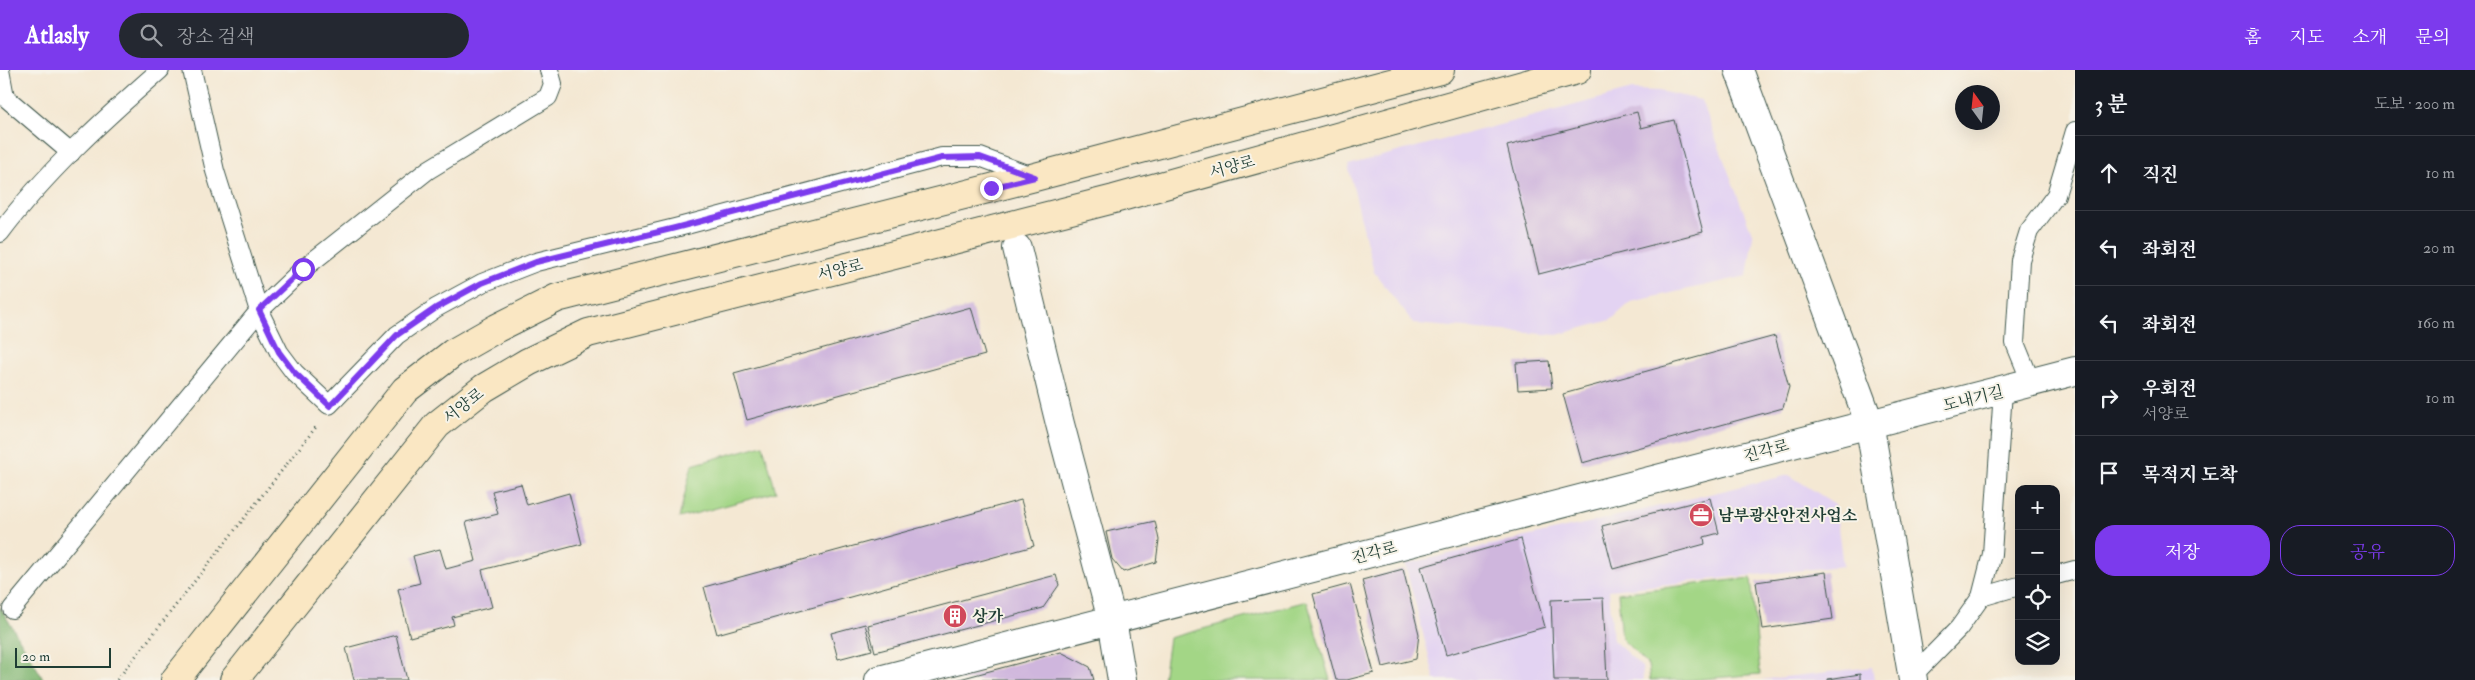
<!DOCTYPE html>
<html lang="ko">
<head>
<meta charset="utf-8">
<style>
	:root { --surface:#171b24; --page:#242831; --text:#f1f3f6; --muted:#9ea1a6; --line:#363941; --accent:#7c3aed }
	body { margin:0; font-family:"IM FELL Double Pica","Noto Serif KR",serif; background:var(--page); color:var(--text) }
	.controls { position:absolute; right:15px; bottom:15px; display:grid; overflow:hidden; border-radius:10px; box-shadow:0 5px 20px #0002 }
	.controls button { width:45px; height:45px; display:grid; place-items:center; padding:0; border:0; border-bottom:1px solid var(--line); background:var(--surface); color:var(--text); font:25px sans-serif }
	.compass { position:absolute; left:1955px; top:15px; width:45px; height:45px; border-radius:50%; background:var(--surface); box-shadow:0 5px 20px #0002; rotate:345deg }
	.scale { position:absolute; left:15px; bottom:12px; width:96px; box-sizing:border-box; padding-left:5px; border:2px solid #1f3d34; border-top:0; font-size:14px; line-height:18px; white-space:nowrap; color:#1f3d34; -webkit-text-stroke:4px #f7f3e8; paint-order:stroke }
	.stop { position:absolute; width:15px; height:15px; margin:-11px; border:4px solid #7c3aed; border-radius:50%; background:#fff }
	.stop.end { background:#7c3aed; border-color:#fff; box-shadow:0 1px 5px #0008 }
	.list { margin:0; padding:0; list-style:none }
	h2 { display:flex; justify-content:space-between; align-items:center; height:65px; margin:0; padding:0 20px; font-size:21px }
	h2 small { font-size:16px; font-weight:400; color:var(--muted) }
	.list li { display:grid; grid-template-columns:32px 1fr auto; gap:15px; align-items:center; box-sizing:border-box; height:75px; padding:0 20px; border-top:1px solid var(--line) }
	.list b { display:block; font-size:19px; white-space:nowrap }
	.list p { margin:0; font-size:16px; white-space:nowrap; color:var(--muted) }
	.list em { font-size:16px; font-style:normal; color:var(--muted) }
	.actions { display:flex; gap:10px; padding:15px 20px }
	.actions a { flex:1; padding:11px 0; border:1px solid var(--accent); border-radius:20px; text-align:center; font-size:18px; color:var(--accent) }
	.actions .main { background:var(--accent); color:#fff }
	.icon { flex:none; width:28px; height:28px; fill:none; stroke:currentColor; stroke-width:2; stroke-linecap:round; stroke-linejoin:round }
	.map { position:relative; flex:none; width:2075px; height:610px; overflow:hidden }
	header { display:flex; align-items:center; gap:30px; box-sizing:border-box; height:70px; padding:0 25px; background:var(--accent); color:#fff }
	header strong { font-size:24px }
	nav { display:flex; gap:28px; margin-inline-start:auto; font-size:18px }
	.search { width:350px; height:45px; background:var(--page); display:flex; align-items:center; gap:12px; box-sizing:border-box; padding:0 18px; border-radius:28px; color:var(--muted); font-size:19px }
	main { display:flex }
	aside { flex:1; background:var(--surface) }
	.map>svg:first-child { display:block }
	.built { fill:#e3d3f2 }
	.green { fill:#a3d686; stroke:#618a5d }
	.forest { fill:#82b773; stroke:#507a54 }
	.building { fill:#cfb6dd }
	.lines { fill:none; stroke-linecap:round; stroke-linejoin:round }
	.service-casing { stroke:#3f574c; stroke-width:20 }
	.minor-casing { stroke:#3f574c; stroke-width:30 }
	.tertiary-casing { stroke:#3f574c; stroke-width:30 }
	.secondary-casing { stroke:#3f574c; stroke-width:30 }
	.path { stroke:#3f574c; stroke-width:3; stroke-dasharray:1 4; stroke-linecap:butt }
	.service { stroke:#fff; stroke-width:18 }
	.minor { stroke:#fff; stroke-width:28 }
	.tertiary { stroke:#fff; stroke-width:28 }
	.secondary { stroke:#fae7c3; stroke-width:28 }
	.route { stroke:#7c3aed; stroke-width:6 }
	.labels { text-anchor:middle; stroke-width:4; stroke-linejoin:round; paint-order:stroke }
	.street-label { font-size:16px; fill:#1f3d34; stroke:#f7f3e8 }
	.poi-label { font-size:16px; font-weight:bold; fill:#1f3d34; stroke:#f7f3e8; text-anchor:start }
</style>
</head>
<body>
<header>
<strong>Atlasly</strong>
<div class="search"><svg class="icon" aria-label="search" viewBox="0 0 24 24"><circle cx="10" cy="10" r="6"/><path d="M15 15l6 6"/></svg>장소 검색</div>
<nav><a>홈</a><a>지도</a><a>소개</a><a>문의</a></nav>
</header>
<main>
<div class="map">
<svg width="2075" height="610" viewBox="0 0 2075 610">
	<rect width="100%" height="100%" fill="#f7f3e8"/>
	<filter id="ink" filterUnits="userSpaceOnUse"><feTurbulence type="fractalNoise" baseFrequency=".02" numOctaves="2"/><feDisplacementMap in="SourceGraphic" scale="10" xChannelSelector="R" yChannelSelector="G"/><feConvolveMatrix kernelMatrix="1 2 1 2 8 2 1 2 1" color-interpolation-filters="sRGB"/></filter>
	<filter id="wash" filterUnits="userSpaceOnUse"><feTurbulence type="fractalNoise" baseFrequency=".0096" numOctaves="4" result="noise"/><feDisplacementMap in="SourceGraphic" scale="20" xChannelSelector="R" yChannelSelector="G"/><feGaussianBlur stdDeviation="1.12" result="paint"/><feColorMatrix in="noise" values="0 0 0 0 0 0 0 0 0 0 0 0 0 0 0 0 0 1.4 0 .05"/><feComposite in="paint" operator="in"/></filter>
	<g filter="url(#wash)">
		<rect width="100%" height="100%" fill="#f4e8d3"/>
		<g class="built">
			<polygon points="1632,20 1659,21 1701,30 1753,166 1747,206 1631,232 1611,250 1557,265 1414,254 1374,202 1348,95"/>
			<polygon points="1789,405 1835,434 1843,496 1609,520 1613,570 1642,597 1643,610 1435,610 1405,494 1601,450"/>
			<polygon points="1872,597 1874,610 1760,610"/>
		</g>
		<g class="green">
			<polygon points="763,375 776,422 679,448 692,395"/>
			<polygon points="1751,508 1760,604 1690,610 1650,610 1648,595 1622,569 1618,523"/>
			<polygon points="1307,531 1330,610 1163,610 1169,568"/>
		</g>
		<polygon class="forest" points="0,537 44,610 0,610"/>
		<g id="blocks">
			<g class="building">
				<polygon points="1637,42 1641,58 1674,50 1703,162 1539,204 1507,76"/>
				<polygon points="971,237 985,285 747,350 734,303"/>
				<polygon points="1775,266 1789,317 1783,338 1582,393 1563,324"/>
				<polygon points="1549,291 1552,318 1518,320 1516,293"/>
				<polygon points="521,414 527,435 569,423 582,474 482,500 492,537 452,547 454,555 410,567 398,519 420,513 413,486 440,479 446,499 476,491 466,452 498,444 492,421"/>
				<polygon points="1710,428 1719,463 1704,467 1705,474 1613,499 1602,456"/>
				<polygon points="1021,430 1034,476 717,564 704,517"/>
				<polygon points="1155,451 1159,470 1156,492 1123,502 1112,489 1106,462"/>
				<polygon points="1521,469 1545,557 1446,585 1421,497"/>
				<polygon points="1403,499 1419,564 1416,589 1383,597 1362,510"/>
				<polygon points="1826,502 1833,549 1763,559 1756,512"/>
				<polygon points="1056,505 1059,515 1043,538 875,582 868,555"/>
				<polygon points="1350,514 1374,603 1347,610 1336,610 1313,524"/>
				<polygon points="1603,528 1607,610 1554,610 1551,530"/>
				<polygon points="865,554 872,580 838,589 831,563"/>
				<polygon points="396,565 407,610 354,610 346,578"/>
				<polygon points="1061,582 1090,597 1094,610 956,610"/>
				<polygon points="1860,604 1860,610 1828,610 1828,609"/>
			</g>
		</g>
	</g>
	<g filter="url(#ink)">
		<use href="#blocks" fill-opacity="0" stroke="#3f574c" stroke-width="1"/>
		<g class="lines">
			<g class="service-casing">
				<g id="service">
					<polyline points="0,0 5,27 71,83"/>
					<polyline points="192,0 215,101 259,241 279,282 294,302 329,335 397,265 436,238 482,213 536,192 675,158 942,87 980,87 1034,107"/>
					<path d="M0,163C45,103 103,50 160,0"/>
					<polyline points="2031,312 2015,273 2020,190 2029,161 2056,125 2075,61"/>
					<polyline points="2056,505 2075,500"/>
					<polyline points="1981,527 2019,516"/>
					<polyline points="12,539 259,241 303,199 428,100 548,27 553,14 549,0"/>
					<polyline points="1912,606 1959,558 1981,527 1992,484 2003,321"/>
				</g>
			</g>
			<g class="minor-casing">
				<g id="minor">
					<polyline points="1017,178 1060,354 1112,550 1122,610"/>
					<polyline points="879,610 2075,301"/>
				</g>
			</g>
			<g class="tertiary-casing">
				<polyline id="tertiary" points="1739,0 1869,352 1913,610"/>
			</g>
			<g class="secondary-casing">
				<g id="secondary">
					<polyline points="175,610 405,320 453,283 497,258 557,228 1035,107 1440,0"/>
					<polyline points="234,610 437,355 484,318 528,292 588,263 1114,129 1577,0"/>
				</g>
			</g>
			<polyline class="path" points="117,610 316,357"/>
			<use href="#service" class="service"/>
			<use href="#minor" class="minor"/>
			<use href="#tertiary" class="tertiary"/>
			<use href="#secondary" class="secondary"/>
		</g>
	</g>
	<g class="lines" filter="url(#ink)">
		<polyline class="route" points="303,199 259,240 279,282 294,302 330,336 397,265 436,238 482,213 536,192 675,158 942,88 980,87 1035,107 991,118"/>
	</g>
	<defs>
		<g id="office-disc" transform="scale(1.25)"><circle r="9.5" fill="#d1495b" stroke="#f7f3e8"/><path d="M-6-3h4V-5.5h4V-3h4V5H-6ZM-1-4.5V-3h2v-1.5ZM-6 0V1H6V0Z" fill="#fff"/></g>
		<g id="building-disc" transform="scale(1.25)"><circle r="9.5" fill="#d1495b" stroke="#f7f3e8"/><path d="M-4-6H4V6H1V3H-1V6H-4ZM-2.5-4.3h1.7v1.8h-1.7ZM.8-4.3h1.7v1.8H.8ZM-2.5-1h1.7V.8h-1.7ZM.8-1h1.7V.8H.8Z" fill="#fff"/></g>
	</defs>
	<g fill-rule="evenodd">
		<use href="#office-disc" x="1701" y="445"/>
		<use href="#building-disc" x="955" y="546"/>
	</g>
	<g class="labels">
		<g class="street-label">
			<text transform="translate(1232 96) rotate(-16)" y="6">서양로</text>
			<text transform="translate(840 199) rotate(-14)" y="6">서양로</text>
			<text transform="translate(1973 328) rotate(-14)" y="6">도내기길</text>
			<text transform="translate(463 335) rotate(-38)" y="6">서양로</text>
			<text transform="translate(1766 380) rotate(-15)" y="6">진각로</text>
			<text transform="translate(1374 482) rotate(-15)" y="6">진각로</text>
		</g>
		<g class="poi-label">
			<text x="1718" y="451">남부광산안전사업소</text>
			<text x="972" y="552">상가</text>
		</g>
	</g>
</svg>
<div class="controls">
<button>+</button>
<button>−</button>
<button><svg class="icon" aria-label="locate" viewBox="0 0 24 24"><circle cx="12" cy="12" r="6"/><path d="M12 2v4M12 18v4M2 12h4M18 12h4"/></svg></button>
<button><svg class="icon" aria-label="layers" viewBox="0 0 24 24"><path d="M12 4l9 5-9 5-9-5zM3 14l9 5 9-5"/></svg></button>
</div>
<svg class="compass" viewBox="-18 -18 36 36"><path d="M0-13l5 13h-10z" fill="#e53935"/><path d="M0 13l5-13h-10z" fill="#9ea1a6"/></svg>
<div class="scale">20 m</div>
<div class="stop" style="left:303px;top:199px"></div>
<div class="stop end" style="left:991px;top:118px"></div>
</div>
<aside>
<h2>3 분<small>도보 · 200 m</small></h2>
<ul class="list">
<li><svg class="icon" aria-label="ahead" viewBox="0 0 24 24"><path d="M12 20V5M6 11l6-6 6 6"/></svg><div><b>직진</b></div><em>10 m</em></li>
<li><svg class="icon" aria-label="left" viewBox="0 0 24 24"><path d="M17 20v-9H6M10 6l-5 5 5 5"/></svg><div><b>좌회전</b></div><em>20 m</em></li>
<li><svg class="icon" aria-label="left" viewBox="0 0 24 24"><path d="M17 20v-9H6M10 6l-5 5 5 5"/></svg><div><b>좌회전</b></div><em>160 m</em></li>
<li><svg class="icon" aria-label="right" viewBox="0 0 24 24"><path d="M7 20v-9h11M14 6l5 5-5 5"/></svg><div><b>우회전</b><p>서양로</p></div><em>10 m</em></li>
<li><svg class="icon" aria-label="arrive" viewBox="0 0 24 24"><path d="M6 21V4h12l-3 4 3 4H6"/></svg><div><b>목적지 도착</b></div></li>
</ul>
<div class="actions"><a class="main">저장</a><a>공유</a></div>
</aside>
</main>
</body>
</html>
